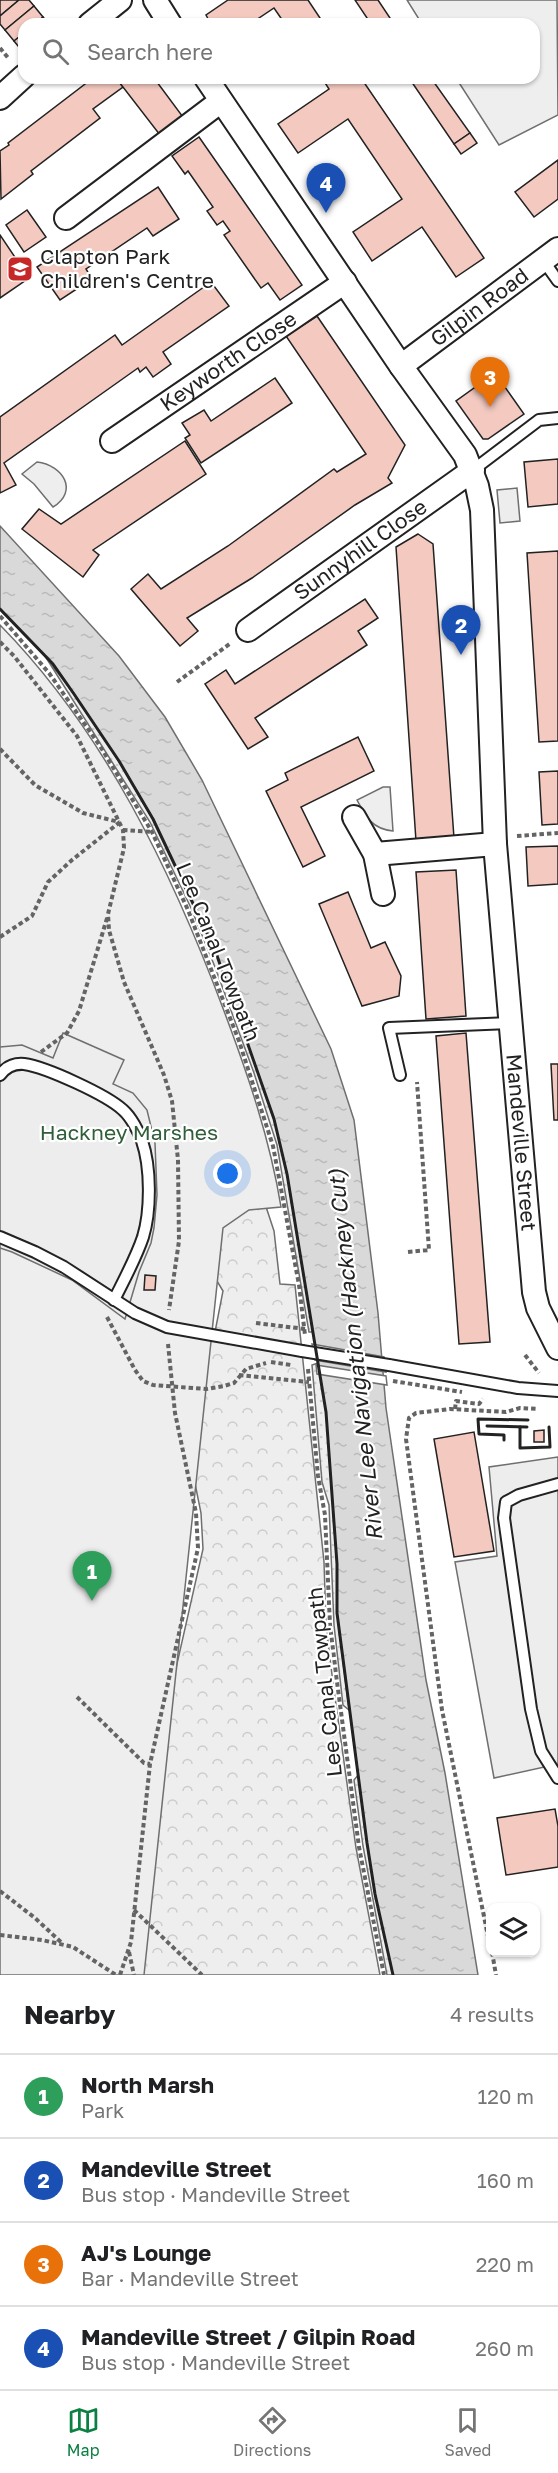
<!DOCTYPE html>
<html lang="en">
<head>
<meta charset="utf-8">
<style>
	:root { --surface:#fff; --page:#f2f2f2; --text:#202124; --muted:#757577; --line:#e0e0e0; --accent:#0b8043 }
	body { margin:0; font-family:"Golos Text",sans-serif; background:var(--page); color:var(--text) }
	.controls { position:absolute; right:18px; bottom:18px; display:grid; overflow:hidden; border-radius:12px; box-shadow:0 2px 4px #0004 }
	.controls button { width:54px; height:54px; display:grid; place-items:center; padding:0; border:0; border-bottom:2px solid var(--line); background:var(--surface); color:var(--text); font:30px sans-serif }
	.you { position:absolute; left:228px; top:1174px; width:21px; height:21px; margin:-15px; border:4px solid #fff; border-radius:50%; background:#1a73e8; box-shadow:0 0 0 9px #1a73e833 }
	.badge { display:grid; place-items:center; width:39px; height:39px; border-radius:50%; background:var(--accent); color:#fff; font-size:20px; font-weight:700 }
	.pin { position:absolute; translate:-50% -50px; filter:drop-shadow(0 2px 3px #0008) }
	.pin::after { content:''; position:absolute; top:32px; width:21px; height:18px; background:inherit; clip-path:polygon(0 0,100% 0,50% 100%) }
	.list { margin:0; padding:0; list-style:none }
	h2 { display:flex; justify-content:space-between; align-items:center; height:78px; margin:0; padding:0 24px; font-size:26px }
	h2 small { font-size:20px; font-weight:400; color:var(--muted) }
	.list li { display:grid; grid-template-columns:39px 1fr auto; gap:18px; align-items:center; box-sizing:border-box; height:84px; padding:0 24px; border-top:2px solid var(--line) }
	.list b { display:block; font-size:22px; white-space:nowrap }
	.list p { margin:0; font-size:20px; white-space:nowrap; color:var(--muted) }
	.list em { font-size:20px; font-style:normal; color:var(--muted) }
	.icon { flex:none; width:33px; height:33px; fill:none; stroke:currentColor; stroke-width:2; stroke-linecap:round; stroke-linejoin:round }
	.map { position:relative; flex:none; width:558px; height:1975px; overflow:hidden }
	.search { position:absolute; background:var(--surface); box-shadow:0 2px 4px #0004; left:18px; right:18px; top:18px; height:66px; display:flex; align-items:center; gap:15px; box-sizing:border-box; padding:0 21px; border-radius:18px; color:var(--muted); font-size:22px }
	.sheet { height:414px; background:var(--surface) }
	nav { display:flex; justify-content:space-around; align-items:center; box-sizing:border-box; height:84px; border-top:2px solid var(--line); background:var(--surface); font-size:16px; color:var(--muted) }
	nav a { display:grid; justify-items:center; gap:3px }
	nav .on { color:var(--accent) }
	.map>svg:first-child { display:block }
	.grass { fill:url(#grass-dots); stroke:#6f6f6f; stroke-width:1.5 }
	.forest { fill:url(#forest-crowns); stroke:#6f6f6f; stroke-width:1.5 }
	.park { fill:#eee; stroke:#6f6f6f; stroke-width:1.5 }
	.parking { fill:#ededed; stroke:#6f6f6f; stroke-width:1.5 }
	.water { fill:url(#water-ripples); stroke:#6f6f6f; stroke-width:1.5 }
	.pier { fill:#fff; stroke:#6f6f6f; stroke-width:1.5 }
	.building { fill:#f3c9c0; stroke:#222; stroke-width:1.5 }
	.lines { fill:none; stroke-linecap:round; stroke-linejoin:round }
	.lane-casing { stroke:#222; stroke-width:14 }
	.street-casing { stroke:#222; stroke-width:26 }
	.path { stroke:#646464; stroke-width:4; stroke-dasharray:4.5 3; stroke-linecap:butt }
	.lane { stroke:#fff; stroke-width:10 }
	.street { stroke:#fff; stroke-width:22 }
	.lane-bridge-casing { stroke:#222; stroke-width:14; stroke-linecap:butt }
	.path-bridge { stroke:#646464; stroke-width:4; stroke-dasharray:4.5 3; stroke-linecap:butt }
	.lane-bridge { stroke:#fff; stroke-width:10 }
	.wall { stroke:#222; stroke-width:3 }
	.labels { text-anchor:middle; stroke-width:4.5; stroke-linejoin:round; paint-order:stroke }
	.poi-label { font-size:21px; fill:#222; stroke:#fff; text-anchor:start }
	.street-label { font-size:21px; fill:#222; stroke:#fff }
	.park-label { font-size:21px; fill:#2f5e38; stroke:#fff }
	.water-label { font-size:22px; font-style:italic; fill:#222; stroke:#fff }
</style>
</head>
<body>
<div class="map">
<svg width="558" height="1975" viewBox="0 0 558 1975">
	<defs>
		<pattern id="grass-dots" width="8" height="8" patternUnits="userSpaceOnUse" patternTransform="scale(1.5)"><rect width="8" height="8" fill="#eee"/><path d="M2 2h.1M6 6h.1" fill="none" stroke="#ccc" stroke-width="1.8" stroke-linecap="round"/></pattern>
		<pattern id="forest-crowns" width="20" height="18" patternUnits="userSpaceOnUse" patternTransform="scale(1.5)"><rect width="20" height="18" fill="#eee"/><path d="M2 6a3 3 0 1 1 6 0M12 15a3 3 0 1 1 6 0" fill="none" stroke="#ccc"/></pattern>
		<pattern id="water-ripples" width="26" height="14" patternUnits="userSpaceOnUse" patternTransform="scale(1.5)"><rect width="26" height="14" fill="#d9d9d9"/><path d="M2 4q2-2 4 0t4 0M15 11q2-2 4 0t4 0" fill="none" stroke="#bababa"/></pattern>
	</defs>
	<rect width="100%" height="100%" fill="#fff"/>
	<g class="grass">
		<polygon points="45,656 74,694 119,761 153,819 215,950 274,1119 287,1174 313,1332 309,1332 277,1145 254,1073 215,967 191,908 150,822"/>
		<polygon points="318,1363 326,1412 337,1564 337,1613 349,1710 343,1705 334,1625 329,1505 322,1482 312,1365"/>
		<polygon points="359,1774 375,1894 393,1975 387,1975 363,1846 354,1780"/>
	</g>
	<polygon class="forest" points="0,643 142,831 274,1231 280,1284 295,1285 324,1562 326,1625 333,1683 356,1848 380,1975 141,1975 174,1677 203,1549 201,1513 180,1409 215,1332 223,1291 191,1238"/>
	<g class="park">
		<polygon points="407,0 557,0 558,115 499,145 456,78 534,78 534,24 422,24"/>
		<path d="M37,462C63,465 79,491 53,507L34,484L22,474Z"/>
		<path d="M0,625C105,732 172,872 224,1011C248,1075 270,1139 281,1207L249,1210L223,1228L144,1975H0Z"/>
		<path d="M383,787H390L393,831C372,829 366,817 357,800Z"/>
	</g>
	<g class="parking">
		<polygon points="517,488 520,521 500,523 497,490"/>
		<polygon points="63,1033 124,1060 113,1084 133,1093 147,1110 155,1143 157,1195 154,1228 151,1243 139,1272 125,1319 72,1280 12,1252 0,1248 0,1047 22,1045 53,1058"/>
		<polygon points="558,1457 558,1764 494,1778 455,1562 497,1556 489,1467"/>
	</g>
	<polygon class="water" points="0,526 119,656 165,717 202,780 331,1049 354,1120 378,1313 386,1408 426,1680 445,1773 478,1975 393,1975 375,1894 367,1843 337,1613 337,1564 326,1412 287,1174 274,1119 215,950 153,819 119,761 74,694 53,664 0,609"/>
	<g class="pier">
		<polygon points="312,1344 384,1357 386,1372 315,1360"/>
		<polygon points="316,1365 386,1376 387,1385 317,1374"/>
	</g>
	<g class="building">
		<polygon points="0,0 19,0 0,16"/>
		<polygon points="19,0 29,0 34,6 5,30 0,24 0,16"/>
		<polygon points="228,0 308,0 324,24 285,24 274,8 250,24 211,24 206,15"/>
		<polygon points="355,0 378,0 394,24 371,24"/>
		<polygon points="34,6 43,17 35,24 24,24 24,33 14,41 5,30"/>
		<polygon points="43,17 49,24 35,24"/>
		<polygon points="24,33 24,51 23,52 14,41"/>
		<polygon points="93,78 116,78 123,87 93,109 100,118 31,171 33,174 1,199 0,151 9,145 8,143"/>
		<polygon points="116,78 154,78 183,117 160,135"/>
		<polygon points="322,78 361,78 484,258 456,277 422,227 372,261 353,232 402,199 348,119 298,153 278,124 329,89"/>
		<polygon points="409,78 431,78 470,133 454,144"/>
		<polygon points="470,133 477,143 461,154 454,144"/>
		<polygon points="199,137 302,285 280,300 268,283 261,288 224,235 230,231 223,221 217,225 207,211 213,207 188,171 185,174 172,156"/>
		<polygon points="558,160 558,199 534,217 515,192"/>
		<polygon points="158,187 179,219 153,236 147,228 86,269 92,279 60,300 37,267"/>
		<polygon points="27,210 46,237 24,252 6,225"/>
		<polygon points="0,235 29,278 0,298"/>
		<polygon points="211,282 229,306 163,352 171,364 153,377 146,367 140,372 138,368 4,463 16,485 0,493 0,417 115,335 122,345"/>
		<polygon points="317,316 405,445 388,478 392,483 355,505 252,578 187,618 198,631 180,646 131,589 148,574 161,589 228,546 334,469 337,472 366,454 286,336"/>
		<polygon points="495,373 524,414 488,439 483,439 456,401"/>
		<polygon points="275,378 292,403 201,463 185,438 190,435 182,423 204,410 211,421"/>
		<polygon points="185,441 206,474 93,550 99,555 83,577 22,529 39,509 61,524"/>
		<polygon points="558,459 558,504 528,507 524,462"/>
		<polygon points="418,534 433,544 454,838 416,841 396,547"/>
		<polygon points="558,551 558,741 539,742 527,553"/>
		<polygon points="365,599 378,618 358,631 367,645 255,718 268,737 248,749 205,684 226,670 235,684"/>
		<polygon points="358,737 374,771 301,807 325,856 303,867 266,791 288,780 285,773"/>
		<polygon points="558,771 558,824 542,825 539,772"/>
		<polygon points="558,846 558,884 528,886 526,847"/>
		<polygon points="456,870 466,1016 426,1019 416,872"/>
		<polygon points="348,892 371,948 385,942 401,976 399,996 362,1006 319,904"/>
		<polygon points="466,1033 490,1342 459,1344 436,1036"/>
		<polygon points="551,1064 558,1064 558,1120 554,1120"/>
		<polygon points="145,1275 156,1276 155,1290 144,1290"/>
		<polygon points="544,1430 544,1442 534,1442 534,1431"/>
		<polygon points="474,1432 494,1551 454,1557 434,1439"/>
		<polygon points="555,1809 558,1826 558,1867 506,1875 497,1818"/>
	</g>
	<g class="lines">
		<g class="lane-casing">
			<g id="lane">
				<polyline points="543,260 558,281"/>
				<polyline points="473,470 539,420 558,418"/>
				<path d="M0,1075C6,1067 13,1063 24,1064C46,1067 107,1095 123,1110C131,1117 139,1132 142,1141C151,1167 151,1211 143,1237C136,1258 124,1280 114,1300"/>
				<polyline points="400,1075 389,1028 511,1023"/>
				<polyline points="0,1237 35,1252 64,1267 135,1313 167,1327 302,1351"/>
				<polyline points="389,1365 518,1388 558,1391"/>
				<polyline points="558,1484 519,1495 506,1502 504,1518 531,1709 541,1751 558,1778"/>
			</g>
		</g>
		<g class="street-casing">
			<g id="street">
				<polyline points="155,0 170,24"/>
				<polyline points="90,24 120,0"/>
				<path id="s1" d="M206,78L401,366L465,455L477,486L482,510L495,844L534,1292L538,1308L558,1348"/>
				<polyline points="0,98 24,76"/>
				<polyline points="66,218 221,101"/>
				<path id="s2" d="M401,366L558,249"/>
				<path id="s3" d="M112,441L345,282"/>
				<path id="s4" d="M248,630L473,470"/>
				<polyline points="354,817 375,854 383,894"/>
				<polyline points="375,854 495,844"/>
			</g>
		</g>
		<g class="path">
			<polyline points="0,48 9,59"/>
			<polyline points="0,616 49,673 100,746 152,832 188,910 239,1041 273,1146 299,1285 305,1335"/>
			<polyline points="0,642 14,656 77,736 123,830 124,848 108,914 109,930 124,982 164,1075 172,1101 178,1160 179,1241 169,1310"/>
			<polyline points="177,682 231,643"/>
			<polyline points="0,749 35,785 83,813 119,822"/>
			<polyline points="123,830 152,832"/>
			<polyline points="517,836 558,833"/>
			<polyline points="0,937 32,916 48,882 72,860 120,822"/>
			<polyline points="41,1052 67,1033 79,1011 108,915"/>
			<polyline points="408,1252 429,1250 417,1082"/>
			<polyline points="107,1317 135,1370 143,1381 153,1385 206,1389 224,1386 234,1383 246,1369 266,1363"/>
			<polyline points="256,1323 305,1329"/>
			<polyline points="525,1355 539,1373"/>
			<polyline points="308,1369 318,1476 325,1515 330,1625 337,1682 359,1847 384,1975"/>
			<polyline points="239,1375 309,1382"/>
			<polyline points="455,1409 456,1401 479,1404 483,1399"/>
			<polyline points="77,1697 144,1763 150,1764"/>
			<polyline points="0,1891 35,1918 63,1944"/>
			<polyline points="134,1910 202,1975"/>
			<polyline points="0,1935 42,1940 73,1947 116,1975"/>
			<polyline points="490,1946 442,1710 406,1439 409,1418 416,1413 450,1409 506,1412 520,1408 538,1409"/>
			<polyline points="129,1952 134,1975"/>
			<polyline points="492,1952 496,1975"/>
			<polyline points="120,1975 131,1942 150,1764 198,1548 196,1513 175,1413 168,1344"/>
		</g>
		<use href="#lane" class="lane"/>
		<use href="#street" class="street"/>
		<g class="lane-bridge-casing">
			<polyline id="lane-bridge" points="302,1351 389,1365"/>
		</g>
		<g class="path-bridge">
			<polyline points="271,1362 291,1365"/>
			<polyline points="393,1381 462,1392"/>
		</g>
		<use href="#lane-bridge" class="lane-bridge"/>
		<g class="wall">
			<polyline points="0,609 53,664 74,694 119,761 153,819 215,950 274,1119 287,1174 326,1412 337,1564 337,1613 367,1843 375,1894 393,1975"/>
			<polyline points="487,1426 527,1427"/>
			<polyline points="520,1427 520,1448 550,1447 549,1427"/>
			<polyline points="504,1440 504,1435 479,1434 478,1419 528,1420"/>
		</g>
	</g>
	<defs>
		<g id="school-square" transform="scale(1.35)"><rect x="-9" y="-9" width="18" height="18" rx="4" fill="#c62828" stroke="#fff"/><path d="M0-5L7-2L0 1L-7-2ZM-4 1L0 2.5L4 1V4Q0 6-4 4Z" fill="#fff"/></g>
	</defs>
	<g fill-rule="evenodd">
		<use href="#school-square" x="20" y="269"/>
	</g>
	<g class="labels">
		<g class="poi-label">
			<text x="40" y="264">Clapton Park<tspan x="40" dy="24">Children's Centre</tspan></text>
		</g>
		<g class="street-label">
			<text dy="7" stroke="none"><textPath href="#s2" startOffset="98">Gilpin Road</textPath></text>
			<text dy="7" stroke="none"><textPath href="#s3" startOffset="141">Keyworth Close</textPath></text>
			<text dy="7" stroke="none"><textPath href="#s4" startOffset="138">Sunnyhill Close</textPath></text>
			<text transform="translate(218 952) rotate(68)" y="7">Lee Canal Towpath</text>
			<text dy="7" stroke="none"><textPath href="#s1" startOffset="1149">Mandeville Street</textPath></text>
			<text transform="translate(325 1682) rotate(-96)" y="7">Lee Canal Towpath</text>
		</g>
		<g class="park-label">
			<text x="129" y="1140">Hackney Marshes</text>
		</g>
		<g class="water-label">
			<text transform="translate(355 1355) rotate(-96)" y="8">River Lee Navigation (Hackney Cut)</text>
		</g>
	</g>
</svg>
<div class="controls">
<button><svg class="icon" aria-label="layers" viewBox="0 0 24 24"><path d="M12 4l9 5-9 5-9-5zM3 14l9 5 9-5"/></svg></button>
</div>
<div class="you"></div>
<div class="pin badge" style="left:92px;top:1601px;background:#2e9e5b">1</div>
<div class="pin badge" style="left:461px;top:655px;background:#1a4fb4">2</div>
<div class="pin badge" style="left:490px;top:407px;background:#e8710a">3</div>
<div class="pin badge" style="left:326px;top:213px;background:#1a4fb4">4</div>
<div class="search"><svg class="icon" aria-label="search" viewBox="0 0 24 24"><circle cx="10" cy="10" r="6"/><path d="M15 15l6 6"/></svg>Search here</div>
</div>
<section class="sheet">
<h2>Nearby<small>4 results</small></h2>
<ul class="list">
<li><span class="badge" style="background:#2e9e5b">1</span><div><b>North Marsh</b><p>Park</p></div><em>120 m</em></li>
<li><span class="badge" style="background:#1a4fb4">2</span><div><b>Mandeville Street</b><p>Bus stop · Mandeville Street</p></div><em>160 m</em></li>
<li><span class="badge" style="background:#e8710a">3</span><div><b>AJ's Lounge</b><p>Bar · Mandeville Street</p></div><em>220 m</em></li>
<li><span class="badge" style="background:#1a4fb4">4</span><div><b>Mandeville Street / Gilpin Road</b><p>Bus stop · Mandeville Street</p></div><em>260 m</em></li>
</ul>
</section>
<nav>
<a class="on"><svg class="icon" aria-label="map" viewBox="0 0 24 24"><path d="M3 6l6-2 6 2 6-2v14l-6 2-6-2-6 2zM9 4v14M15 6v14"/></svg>Map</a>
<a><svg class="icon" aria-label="directions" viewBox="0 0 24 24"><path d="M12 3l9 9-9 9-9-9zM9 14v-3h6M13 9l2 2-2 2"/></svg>Directions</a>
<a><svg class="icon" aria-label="saved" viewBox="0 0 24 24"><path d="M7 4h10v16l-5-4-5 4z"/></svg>Saved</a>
</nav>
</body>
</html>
